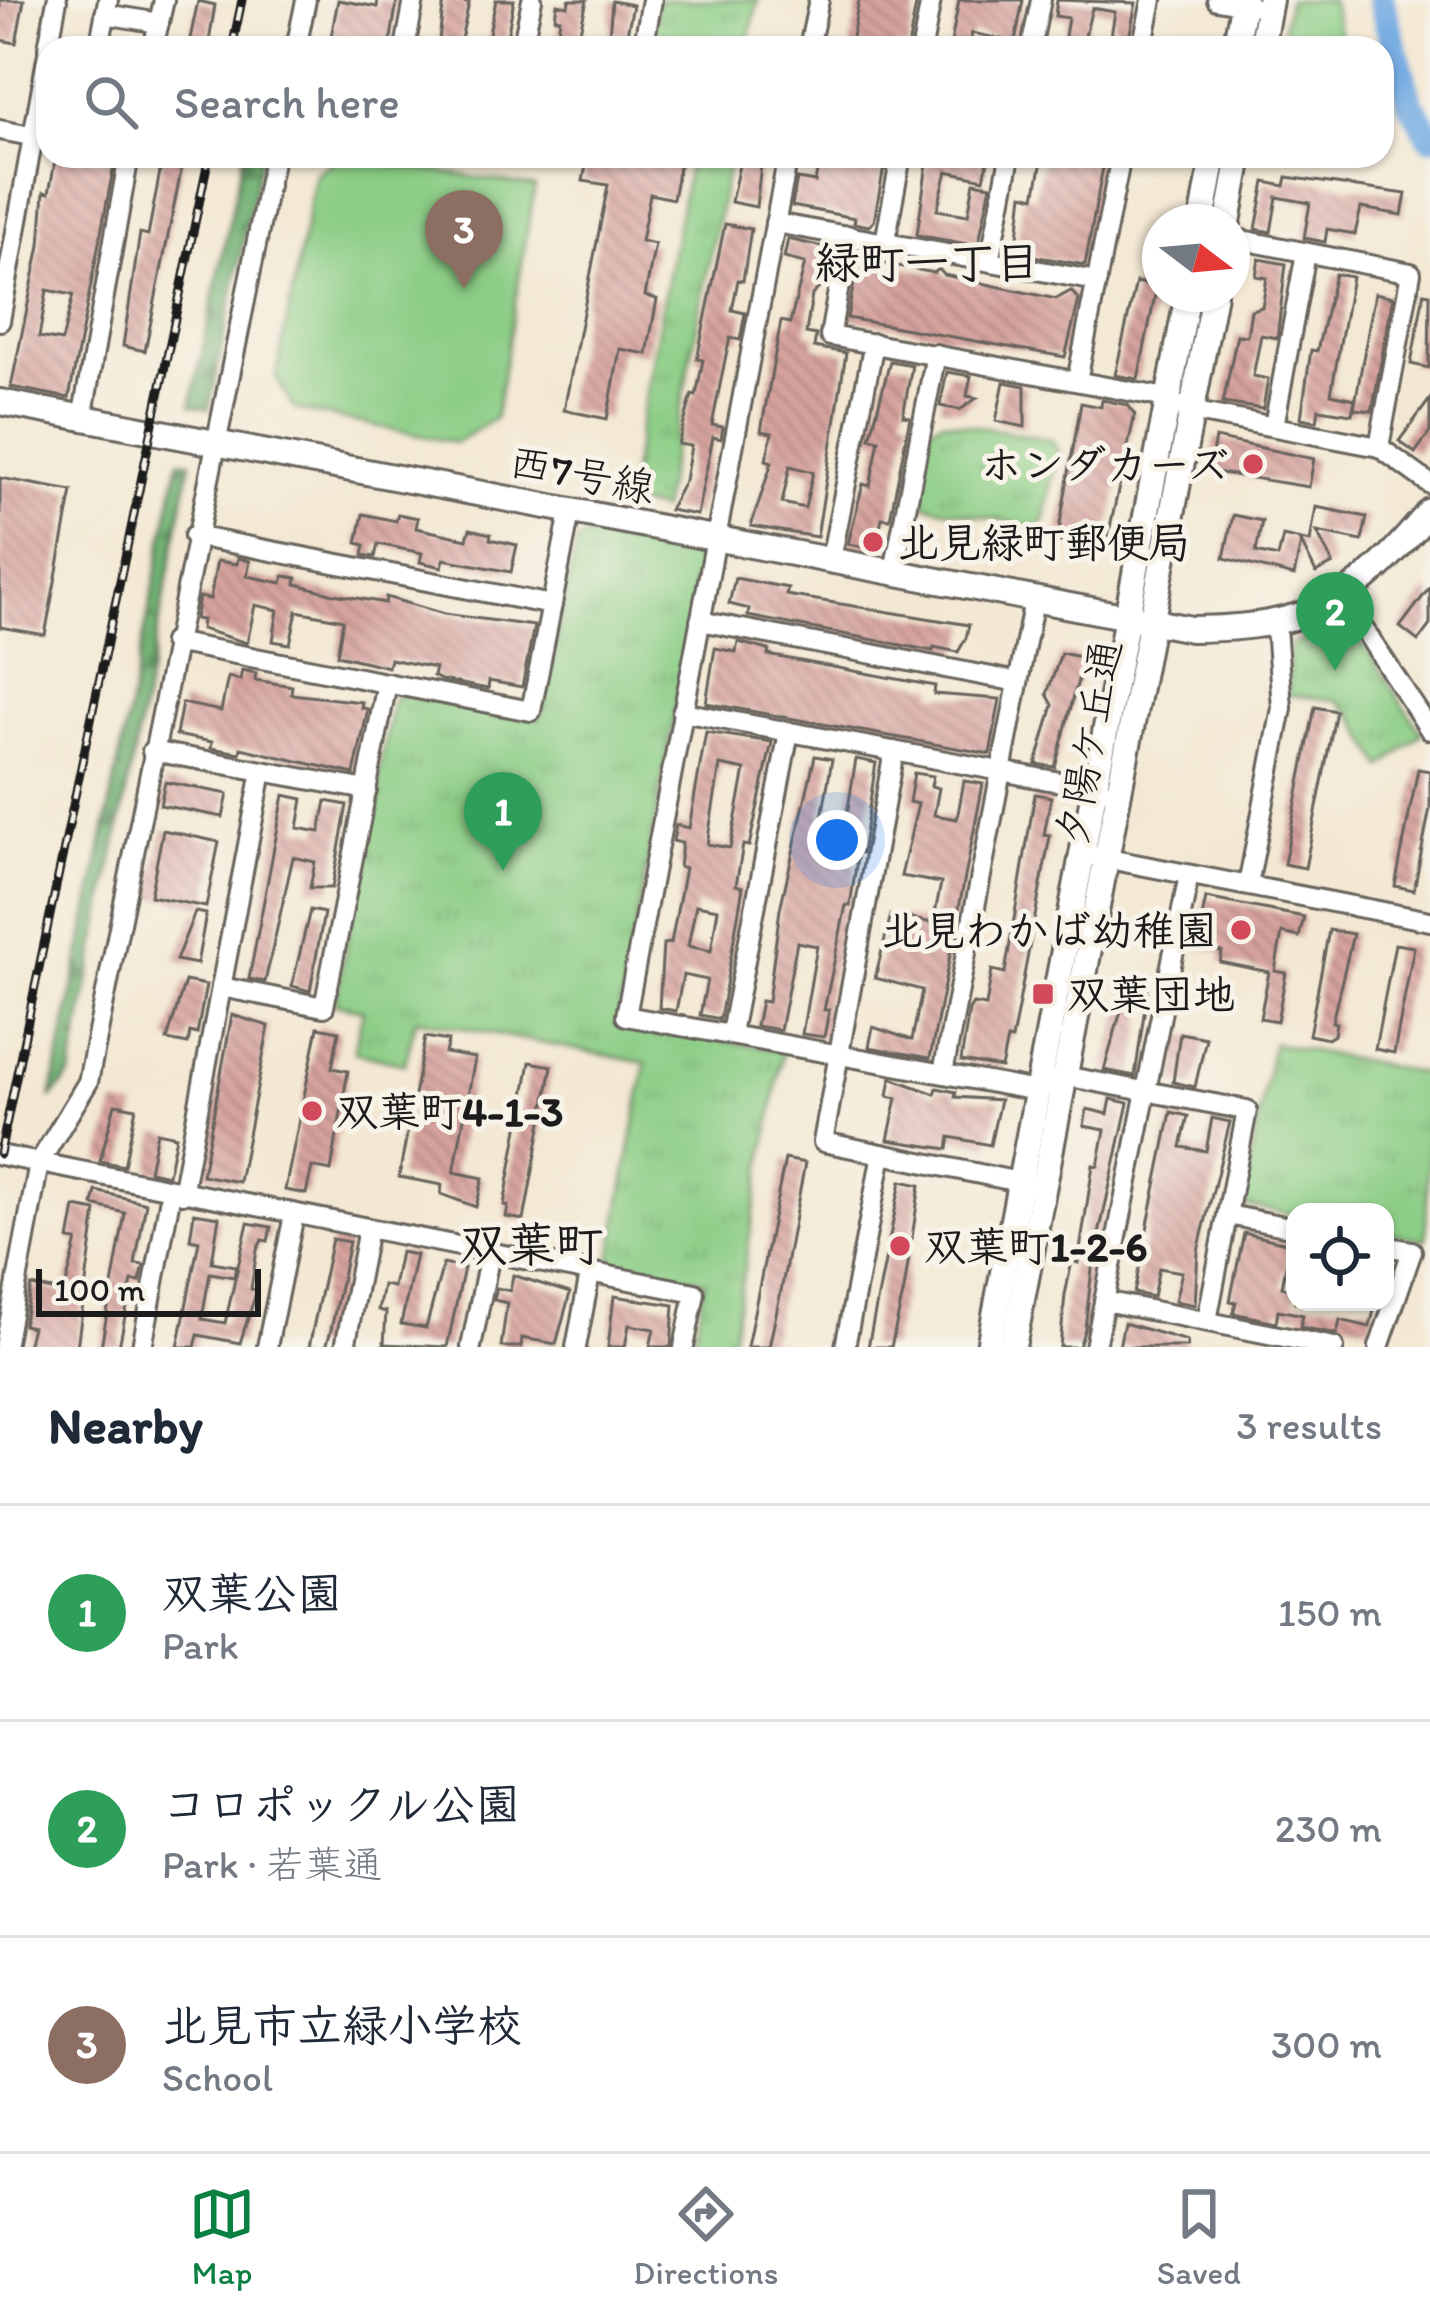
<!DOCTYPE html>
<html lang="en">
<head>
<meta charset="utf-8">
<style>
	:root { --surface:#fff; --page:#f6f6f7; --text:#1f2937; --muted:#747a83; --line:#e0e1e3; --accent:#0b8043 }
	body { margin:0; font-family:Itim,"Klee One",sans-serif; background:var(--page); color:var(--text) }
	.controls { position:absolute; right:36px; bottom:36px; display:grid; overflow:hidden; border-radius:24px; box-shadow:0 3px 9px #0004 }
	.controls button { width:108px; height:108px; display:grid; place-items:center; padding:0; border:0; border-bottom:3px solid var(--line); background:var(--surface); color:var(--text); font:60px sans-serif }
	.compass { position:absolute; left:1142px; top:204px; width:108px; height:108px; border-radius:50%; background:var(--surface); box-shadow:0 3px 9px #0004; rotate:106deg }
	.scale { position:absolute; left:36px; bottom:30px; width:225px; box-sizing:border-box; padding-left:12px; border:6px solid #1c1c1c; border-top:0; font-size:33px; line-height:42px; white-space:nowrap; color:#1c1c1c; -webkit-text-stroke:9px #f7f3e8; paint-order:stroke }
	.you { position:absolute; left:837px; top:840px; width:42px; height:42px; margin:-30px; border:9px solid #fff; border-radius:50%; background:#1a73e8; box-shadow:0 0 0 18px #1a73e833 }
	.badge { display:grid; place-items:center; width:78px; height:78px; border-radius:50%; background:var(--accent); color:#fff; font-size:39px; font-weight:700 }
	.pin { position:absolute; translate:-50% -99px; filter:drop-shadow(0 3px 6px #0008) }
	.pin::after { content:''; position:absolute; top:63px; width:42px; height:36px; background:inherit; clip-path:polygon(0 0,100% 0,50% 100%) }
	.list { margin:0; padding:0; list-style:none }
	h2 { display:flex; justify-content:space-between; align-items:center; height:156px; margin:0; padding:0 48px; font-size:51px }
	h2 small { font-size:39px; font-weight:400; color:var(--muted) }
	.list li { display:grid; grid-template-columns:78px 1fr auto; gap:36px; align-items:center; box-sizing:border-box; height:216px; padding:0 48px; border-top:3px solid var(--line) }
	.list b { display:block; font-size:45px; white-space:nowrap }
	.list p { margin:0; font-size:39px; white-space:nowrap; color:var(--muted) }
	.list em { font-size:39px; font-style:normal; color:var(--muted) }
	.icon { flex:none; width:66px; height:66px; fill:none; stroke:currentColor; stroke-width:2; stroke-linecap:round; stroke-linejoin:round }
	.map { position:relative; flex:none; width:1430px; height:1347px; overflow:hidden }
	.search { position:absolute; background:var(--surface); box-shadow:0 3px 9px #0004; left:36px; right:36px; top:36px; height:132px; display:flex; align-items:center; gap:30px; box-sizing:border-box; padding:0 42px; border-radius:36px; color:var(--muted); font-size:45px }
	.sheet { height:804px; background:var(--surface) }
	nav { display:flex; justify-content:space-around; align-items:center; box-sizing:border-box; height:168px; border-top:3px solid var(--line); background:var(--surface); font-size:33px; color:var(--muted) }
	nav a { display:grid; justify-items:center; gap:6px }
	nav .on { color:var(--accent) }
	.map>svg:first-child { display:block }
	.green { fill:#8cce86; stroke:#547551; stroke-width:3 }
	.forest { fill:url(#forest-firs); stroke:#466648; stroke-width:3 }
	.park { fill:url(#park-tufts); stroke:#547551; stroke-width:3 }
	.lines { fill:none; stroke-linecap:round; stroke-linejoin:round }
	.river { stroke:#73abe2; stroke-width:27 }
	.building { fill:url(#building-back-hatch); fill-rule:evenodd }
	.street-casing { stroke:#67635c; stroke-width:24 }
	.secondary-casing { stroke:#67635c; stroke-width:30 }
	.street { stroke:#fff; stroke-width:18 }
	.secondary { stroke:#fff; stroke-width:24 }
	.rail-casing { stroke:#1c1c1c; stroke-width:9 }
	.rail { stroke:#f7f3e8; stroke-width:4.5; stroke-dasharray:14; stroke-linecap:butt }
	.poi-dot { fill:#d1495b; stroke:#f7f3e8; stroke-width:4.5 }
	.labels { text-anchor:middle; stroke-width:10; stroke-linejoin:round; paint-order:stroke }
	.poi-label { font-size:42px; font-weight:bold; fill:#1c1c1c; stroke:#f7f3e8; text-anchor:start }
	.street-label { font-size:42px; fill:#1c1c1c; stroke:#f7f3e8 }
	.neighbourhood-label { font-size:45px; font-weight:bold; fill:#1c1c1c; stroke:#f7f3e8 }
	.quarter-label { font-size:48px; font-weight:bold; fill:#1c1c1c; stroke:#f7f3e8 }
</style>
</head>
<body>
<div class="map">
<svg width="1430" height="1347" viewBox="0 0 1430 1347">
	<defs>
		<pattern id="forest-firs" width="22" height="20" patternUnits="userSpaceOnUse" patternTransform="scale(3)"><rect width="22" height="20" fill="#71b173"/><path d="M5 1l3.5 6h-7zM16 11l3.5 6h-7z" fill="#5c8f5e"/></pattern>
		<pattern id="park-tufts" width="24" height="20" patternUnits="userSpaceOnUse" patternTransform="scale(3)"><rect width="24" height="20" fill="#8cce86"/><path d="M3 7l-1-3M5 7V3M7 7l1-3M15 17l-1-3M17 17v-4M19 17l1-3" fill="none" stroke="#78b073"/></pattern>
		<pattern id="building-back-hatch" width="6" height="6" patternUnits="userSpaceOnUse" patternTransform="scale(3)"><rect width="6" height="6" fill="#d7a39f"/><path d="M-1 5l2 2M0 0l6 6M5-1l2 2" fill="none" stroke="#ae8481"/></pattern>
	</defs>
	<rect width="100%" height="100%" fill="#f7f3e8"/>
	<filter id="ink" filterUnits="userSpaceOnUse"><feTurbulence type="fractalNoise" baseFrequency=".00833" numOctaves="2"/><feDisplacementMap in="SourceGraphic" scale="24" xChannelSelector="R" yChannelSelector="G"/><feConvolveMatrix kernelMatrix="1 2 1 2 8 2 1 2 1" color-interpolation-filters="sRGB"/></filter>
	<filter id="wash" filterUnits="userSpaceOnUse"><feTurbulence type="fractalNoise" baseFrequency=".004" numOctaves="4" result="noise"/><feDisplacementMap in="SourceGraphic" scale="48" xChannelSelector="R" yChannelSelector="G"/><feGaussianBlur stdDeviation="2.7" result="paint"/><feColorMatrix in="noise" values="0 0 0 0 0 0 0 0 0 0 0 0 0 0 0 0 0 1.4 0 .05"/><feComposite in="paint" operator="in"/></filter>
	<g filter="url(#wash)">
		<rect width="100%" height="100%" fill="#f3e8d3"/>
		<g class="green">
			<polygon points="1288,0 1331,0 1343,48 1279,48"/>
			<polygon points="342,156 535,187 495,418 456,443 294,409 276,378 315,174"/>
		</g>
		<g class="forest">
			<polygon points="243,156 261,156 209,409 191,405"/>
			<polygon points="179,460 191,461 71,1075 51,1099"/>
		</g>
		<g class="park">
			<polygon points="658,0 758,0 747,48 649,48"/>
			<polygon points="690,156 730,156 661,510 626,502"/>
			<polygon points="943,420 1052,440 1058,451 1044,522 1034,527 926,505 919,492 931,426"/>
			<polygon points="590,534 694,555 701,567 618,1022 783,1051 730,1347 692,1347 705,1281 610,1262 646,1063 416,1019 405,1064 354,1052 363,1010 335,1004 393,700 399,693 540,719 577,542"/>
			<polygon points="1337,623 1350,625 1422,733 1383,767 1354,717 1337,700 1288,695 1290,646"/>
			<polygon points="1273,1043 1430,1075 1426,1240 1385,1232 1385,1212 1295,1215 1242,1205"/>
		</g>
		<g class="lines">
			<polyline class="river" points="1381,0 1410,102 1430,136"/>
		</g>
		<g id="blocks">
			<g class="building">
				<polygon points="0,0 24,0 16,43 0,40"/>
				<polygon points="338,0 377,7 378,0 397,0 390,45 351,38 349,48 329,48"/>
				<polygon points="444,0 469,3 459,48 438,48"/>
				<polygon points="496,0 514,0 505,48 486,48"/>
				<polygon points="569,0 587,0 576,48 555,48 560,19 555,18 557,4 568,6"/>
				<polygon points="859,0 917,0 908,48 850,48"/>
				<polygon points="959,0 1023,0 1015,42 972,33 969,48 950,48"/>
				<polygon points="1057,0 1136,3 1127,48 1109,48 1115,12 1092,8 1082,48 1063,48 1068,18 1055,16"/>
				<polygon points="198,1 215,5 208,48 188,48"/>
				<polygon points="612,1 633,5 624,48 608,48"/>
				<path d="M56,156L115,160L69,398L11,387L40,245L44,192L49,193ZM47,290L73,295L62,341L39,337Z"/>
				<polygon points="163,156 184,156 145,351 123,346 140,233 148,235"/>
				<polygon points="588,156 681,156 673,199 650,194 641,241 655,244 645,296 657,299 647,354 620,349 607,419 564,410 608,185 583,181"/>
				<polygon points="741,156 762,156 756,207 731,202"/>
				<polygon points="820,156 886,156 874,221 869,226 854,223 855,218 792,206 797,179 815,182"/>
				<polygon points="928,156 989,156 984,179 947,171 937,210 968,215 974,182 991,185 978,246 917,235"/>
				<polygon points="1043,156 1105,156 1085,265 1016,253 1023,194 1035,197"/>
				<polygon points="1287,177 1406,194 1402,215 1361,208 1355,234 1327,229 1325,242 1304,238 1310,203 1277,197 1271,232 1256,229 1265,182 1285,186"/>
				<polygon points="725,224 751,229 743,281 738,280 732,310 745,313 740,340 730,338 726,355 712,425 723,427 721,439 713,437 697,515 669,510 685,480 691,446 678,444 692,395 696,396 703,360 697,359"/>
				<path d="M788,239L827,248L824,283L812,295L806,333L816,335L814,347L846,353L817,537L751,526L772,462L766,460L772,433L761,431L781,321L790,323L805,263L784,258ZM790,466L813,472L805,508L782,503Z"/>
				<polygon points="1259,259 1286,264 1277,338 1261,335 1253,376 1268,379 1263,409 1223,403 1237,335 1247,336 1251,310 1262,307 1267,278 1256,276"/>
				<polygon points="866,260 934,273 939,269 944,275 1056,299 1071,291 1079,300 1065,357 847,318 856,273 864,274"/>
				<polygon points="1335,274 1352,277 1331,394 1355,399 1352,414 1319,409 1317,421 1301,418 1311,350 1317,351"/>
				<polygon points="1136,282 1157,286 1138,379 1115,375"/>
				<polygon points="1375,293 1393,297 1372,411 1354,409"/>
				<polygon points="1424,293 1430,294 1429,368 1411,364"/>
				<polygon points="890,361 912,365 903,416 910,417 890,519 882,518 875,549 848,544 863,484 870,486 879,440 870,438"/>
				<polygon points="947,372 971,376 967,396 977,398 960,410 940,406"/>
				<polygon points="1004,382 1025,386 1025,427 996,421"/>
				<polygon points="1430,399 1430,432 1415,453 1399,441"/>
				<polygon points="1102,400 1128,405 1135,414 1105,550 1057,541 1081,403 1101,407"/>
				<polygon points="1215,438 1314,459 1309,487 1209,471"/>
				<polygon points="0,478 72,491 45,635 0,627"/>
				<polygon points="1316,507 1367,517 1362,541 1317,532 1333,564 1316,573 1301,542 1294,576 1224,558 1233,515 1262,521 1256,552 1278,557 1283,536 1310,542"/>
				<polygon points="363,514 396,521 398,514 418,518 416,528 467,539 470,529 491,534 490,539 517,545 511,572 444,559 442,567 420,562 422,553 378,544 375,557 363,555 365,545 357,543"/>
				<polygon points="238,558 250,561 247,576 282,583 284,576 297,578 296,584 334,594 385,603 386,597 444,614 534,626 522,687 489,681 488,689 441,680 433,676 435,668 390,659 388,667 337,655 343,620 297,611 290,644 273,641 278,610 255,605 247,643 201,629 202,620 195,619 199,597 210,599 217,561 237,564"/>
				<polygon points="735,578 788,588 786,595 969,625 966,638 958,652 934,647 933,651 748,616 749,609 729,604"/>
				<polygon points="1430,587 1430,625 1418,641 1400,627"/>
				<polygon points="738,642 769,650 768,655 935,686 934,694 1000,699 990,754 706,703 715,648 736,652"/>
				<polygon points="1061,653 1084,658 1055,767 1036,764 1053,705 1047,694"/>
				<polygon points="242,670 256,673 255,680 292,686 291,694 362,702 361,708 368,709 354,774 241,748 240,753 211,748 212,742 176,735 182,703 221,711 228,677 240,680"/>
				<polygon points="1315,707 1336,711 1305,868 1284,864"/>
				<path d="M706,732L772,742L749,846L743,845L736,885L743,887L720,1019L700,1015L707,980L683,975L676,1011L659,1008L663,944L671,943L685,868L679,867L682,843L673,841L676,825L689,828ZM720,765L745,770L730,848L707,844ZM696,905L718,909L711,951L688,946Z"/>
				<polygon points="815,756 832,759 820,829 844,833 856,759 876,763 862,853 858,852 850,906 846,905 824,1010 829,1010 824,1037 802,1034 817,946 797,942 780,1030 756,1026 761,1001 768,1002 780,909"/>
				<polygon points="1418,769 1430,771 1430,808 1414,890 1395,886"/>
				<polygon points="914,773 933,776 931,786 939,788 934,815 957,819 964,781 983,784 930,1058 869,1047 873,1027 912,1040 922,990 875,978 891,915 933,923 941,883 901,876 918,804 909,802"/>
				<polygon points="165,782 228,794 223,817 160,805"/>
				<polygon points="1035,794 1051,797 1044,835 1050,836 1012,1040 1007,1039 1001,1068 961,1061 969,1010 973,1004 986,1006 992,970 1005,973"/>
				<polygon points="284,795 303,799 298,828 320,832 326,801 347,805 332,888 310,888 315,862 293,857 265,982 249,979"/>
				<polygon points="163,830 219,842 206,907 150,896"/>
				<polygon points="1206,898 1304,917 1299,937 1282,933 1275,971 1286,973 1277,1021 1260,1018 1269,972 1220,962 1222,952 1196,947"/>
				<polygon points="310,910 324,913 310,991 292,986"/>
				<polygon points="195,912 206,914 197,964 176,960"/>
				<polygon points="1329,930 1353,934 1332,1022 1336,1023 1334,1035 1328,1039 1309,1035"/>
				<polygon points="1395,944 1414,947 1394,1053 1375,1049"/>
				<polygon points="185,981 206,985 197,1034 190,1032 188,1044 167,1040"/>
				<polygon points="1129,983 1148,986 1135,1076 1104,1070"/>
				<polygon points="232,1015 269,1026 239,1182 202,1175"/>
				<polygon points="318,1027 339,1031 332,1068 348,1071 331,1171 312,1167 306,1194 285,1190"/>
				<polygon points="1180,1033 1206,1038 1195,1087 1173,1082"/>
				<polygon points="425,1037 448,1041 445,1053 475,1058 454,1172 483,1178 476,1207 441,1194 442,1185 399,1177"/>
				<polygon points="530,1062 552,1066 524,1220 506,1217 508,1206 504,1205"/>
				<polygon points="891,1078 935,1094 937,1088 956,1092 955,1097 1000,1100 990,1145 950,1137 948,1149 888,1140 897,1098 888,1096"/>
				<polygon points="1111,1099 1128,1103 1093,1261 1085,1328 1079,1347 1060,1347 1065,1295 1072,1261 1078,1263 1093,1165 1098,1166 1105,1130 1084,1126 1087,1109 1108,1114"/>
				<polygon points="115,1104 136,1108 124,1166 100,1161"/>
				<polygon points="1171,1112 1188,1116 1181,1147 1206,1151 1212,1118 1230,1122 1198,1251 1195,1305 1175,1301 1182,1272 1159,1268 1153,1297 1134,1293"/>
				<polygon points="157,1132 176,1136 168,1175 149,1171"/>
				<polygon points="785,1159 805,1163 782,1286 769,1347 747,1347"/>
				<polygon points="901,1181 920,1185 904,1290 891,1347 868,1347"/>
				<polygon points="96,1191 146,1203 135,1264 144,1265 140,1282 132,1281 119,1347 101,1347 125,1213 93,1205"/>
				<polygon points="75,1207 96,1211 77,1347 27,1347 32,1327 23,1325 31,1286 64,1292 77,1241 69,1240"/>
				<polygon points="194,1213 219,1217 212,1262 236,1266 234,1277 210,1273 203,1312 202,1319 225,1323 248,1223 271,1227 268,1241 262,1240 257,1250 251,1289 257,1290 240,1343 198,1335 195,1347 178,1347 199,1241 190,1239"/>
				<polygon points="1244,1233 1290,1244 1282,1287 1295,1290 1295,1302 1375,1306 1370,1327 1340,1320 1337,1334 1300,1327 1303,1315 1278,1310 1276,1322 1233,1313 1236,1302 1230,1301"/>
				<polygon points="332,1239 349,1242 331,1330 326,1347 309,1347"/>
				<polygon points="400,1252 416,1255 401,1324 426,1328 443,1264 464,1268 447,1347 384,1344 386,1312 378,1310 383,1285 393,1287"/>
				<polygon points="513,1275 570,1293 556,1344 522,1338 521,1347 501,1347 507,1303 494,1300 497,1288 510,1291"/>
				<polygon points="614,1296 674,1305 671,1347 650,1347 654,1329 629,1325 625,1347 608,1347"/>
				<polygon points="1124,1323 1187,1341 1187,1347 1119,1347"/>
			</g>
		</g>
	</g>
	<g filter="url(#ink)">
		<use href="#blocks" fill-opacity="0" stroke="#67635c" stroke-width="3"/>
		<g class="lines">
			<g class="street-casing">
				<g id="street">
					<polyline points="1217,0 1252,6"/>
					<polyline points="105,14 159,23"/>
					<polyline points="48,48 57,0"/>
					<polyline points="99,48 108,0"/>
					<polyline points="153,48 164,0"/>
					<polyline points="296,48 306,0"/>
					<polyline points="405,48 414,0"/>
					<polyline points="522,48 532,0"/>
					<polyline points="643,48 652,0"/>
					<polyline points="809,48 819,0"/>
					<polyline points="922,48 931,0"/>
					<polyline points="1031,48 1041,0"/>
					<polyline points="1142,48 1152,0"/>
					<polyline points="0,130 36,137"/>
					<polyline points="788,156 626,1016 1037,1091 1064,1076 1247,1110 1207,1321"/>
					<polyline points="775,223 1097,281"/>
					<polyline points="848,235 830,336 1156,396 1191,411 1379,447 1430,484"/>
					<polyline points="1232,238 1411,273 1379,447"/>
					<polyline points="885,242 901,156"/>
					<polyline points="990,261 1010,156"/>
					<polyline points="0,321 48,53"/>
					<polyline points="1077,381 1121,156"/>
					<polyline points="82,419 129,156"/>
					<polyline points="1274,426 1306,253"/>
					<polyline points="194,536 552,605"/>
					<polyline points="831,559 874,343"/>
					<polyline points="894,571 936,354"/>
					<polyline points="1342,596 1430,730"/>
					<polyline points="700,621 1018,682"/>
					<polyline points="173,642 531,711 570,512"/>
					<polyline points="682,712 1103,790"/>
					<polyline points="152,751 367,790"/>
					<polyline points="894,751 823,1142 1029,1184"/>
					<polyline points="1083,854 1430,921"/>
					<polyline points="1248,885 1282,708 1276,626"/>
					<polyline points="221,987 324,1007 387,683"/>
					<polyline points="731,1033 789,732"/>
					<polyline points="943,1073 1034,600"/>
					<polyline points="0,1155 695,1293 684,1347"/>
					<polyline points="182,1194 262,771"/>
					<polyline points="1228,1215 1295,1228"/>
					<polyline points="1104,1301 1334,1347"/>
					<polyline points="5,1347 39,1163 88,1082 274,156"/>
					<polyline points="142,1347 171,1192"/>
					<polyline points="267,1347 294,1215"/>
					<polyline points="345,1347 368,1229"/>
					<polyline points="471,1347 490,1254"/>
					<polyline points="576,1347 590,1274"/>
					<polyline points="845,1347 882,1154"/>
					<polyline points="1095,1347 1189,875"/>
					<polyline points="1379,1347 1412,1251 1385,1246"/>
				</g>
			</g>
			<g class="secondary-casing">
				<g id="secondary">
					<polyline points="1235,48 1244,0"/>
					<polyline points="1261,48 1270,0"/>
					<polyline points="1202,222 1214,156"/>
					<polyline points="1228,222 1240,156"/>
					<path d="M0,402L1191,629C1312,628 1353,603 1430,511"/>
					<polyline points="989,1347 1188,294"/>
					<polyline points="1013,1347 1214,294"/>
				</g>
			</g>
			<use href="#street" class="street"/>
			<use href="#secondary" class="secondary"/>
			<g class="rail-casing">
				<g id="rail">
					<polyline points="232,48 242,0"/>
					<polyline points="0,1154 209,156"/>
				</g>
			</g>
			<use href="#rail" class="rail"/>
		</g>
	</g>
	<g class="poi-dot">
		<circle cx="1253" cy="464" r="12"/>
		<circle cx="873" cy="542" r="12"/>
		<circle cx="1241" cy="930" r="12"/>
		<rect x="1031" y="982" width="24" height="24" rx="6"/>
		<circle cx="312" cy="1111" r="12"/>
		<circle cx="900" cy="1246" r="12"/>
	</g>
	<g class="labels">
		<g class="poi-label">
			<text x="1229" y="479" text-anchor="end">ホンダカーズ</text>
			<text x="897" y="557">北見緑町郵便局</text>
			<text x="1217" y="945" text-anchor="end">北見わかば幼稚園</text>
			<text x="1067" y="1009">双葉団地</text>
			<text x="336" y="1126">双葉町4-1-3</text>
			<text x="924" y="1261">双葉町1-2-6</text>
		</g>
		<g class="street-label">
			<text transform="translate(582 474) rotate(11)" y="15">西7号線</text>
			<text transform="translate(1088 743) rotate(-80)" y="15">夕陽ケ丘通</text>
		</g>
		<g class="neighbourhood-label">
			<text x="927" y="278">緑町一丁目</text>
		</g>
		<g class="quarter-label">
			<text x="531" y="1261">双葉町</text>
		</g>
	</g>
</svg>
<div class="controls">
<button><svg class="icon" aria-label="locate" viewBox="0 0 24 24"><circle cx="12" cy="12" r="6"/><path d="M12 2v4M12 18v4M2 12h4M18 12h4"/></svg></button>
</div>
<svg class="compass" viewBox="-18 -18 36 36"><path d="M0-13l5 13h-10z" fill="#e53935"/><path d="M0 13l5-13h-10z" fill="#747a83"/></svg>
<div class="scale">100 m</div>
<div class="you"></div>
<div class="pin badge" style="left:503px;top:871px;background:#2e9e5b">1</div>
<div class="pin badge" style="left:1335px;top:671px;background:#2e9e5b">2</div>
<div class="pin badge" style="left:464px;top:289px;background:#8d6e63">3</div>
<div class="search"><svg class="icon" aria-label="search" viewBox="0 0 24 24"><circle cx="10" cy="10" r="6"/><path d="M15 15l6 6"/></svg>Search here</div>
</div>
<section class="sheet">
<h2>Nearby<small>3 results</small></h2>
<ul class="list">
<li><span class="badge" style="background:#2e9e5b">1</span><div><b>双葉公園</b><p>Park</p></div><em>150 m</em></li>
<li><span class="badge" style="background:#2e9e5b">2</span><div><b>コロポックル公園</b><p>Park · 若葉通</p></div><em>230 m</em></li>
<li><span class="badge" style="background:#8d6e63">3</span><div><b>北見市立緑小学校</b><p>School</p></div><em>300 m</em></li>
</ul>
</section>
<nav>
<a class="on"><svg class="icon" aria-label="map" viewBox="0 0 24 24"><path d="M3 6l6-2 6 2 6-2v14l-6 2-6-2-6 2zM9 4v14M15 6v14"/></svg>Map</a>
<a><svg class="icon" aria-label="directions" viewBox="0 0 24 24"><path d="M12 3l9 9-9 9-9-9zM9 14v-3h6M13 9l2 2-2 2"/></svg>Directions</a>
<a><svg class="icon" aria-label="saved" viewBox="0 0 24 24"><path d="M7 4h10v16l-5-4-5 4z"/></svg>Saved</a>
</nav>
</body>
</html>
